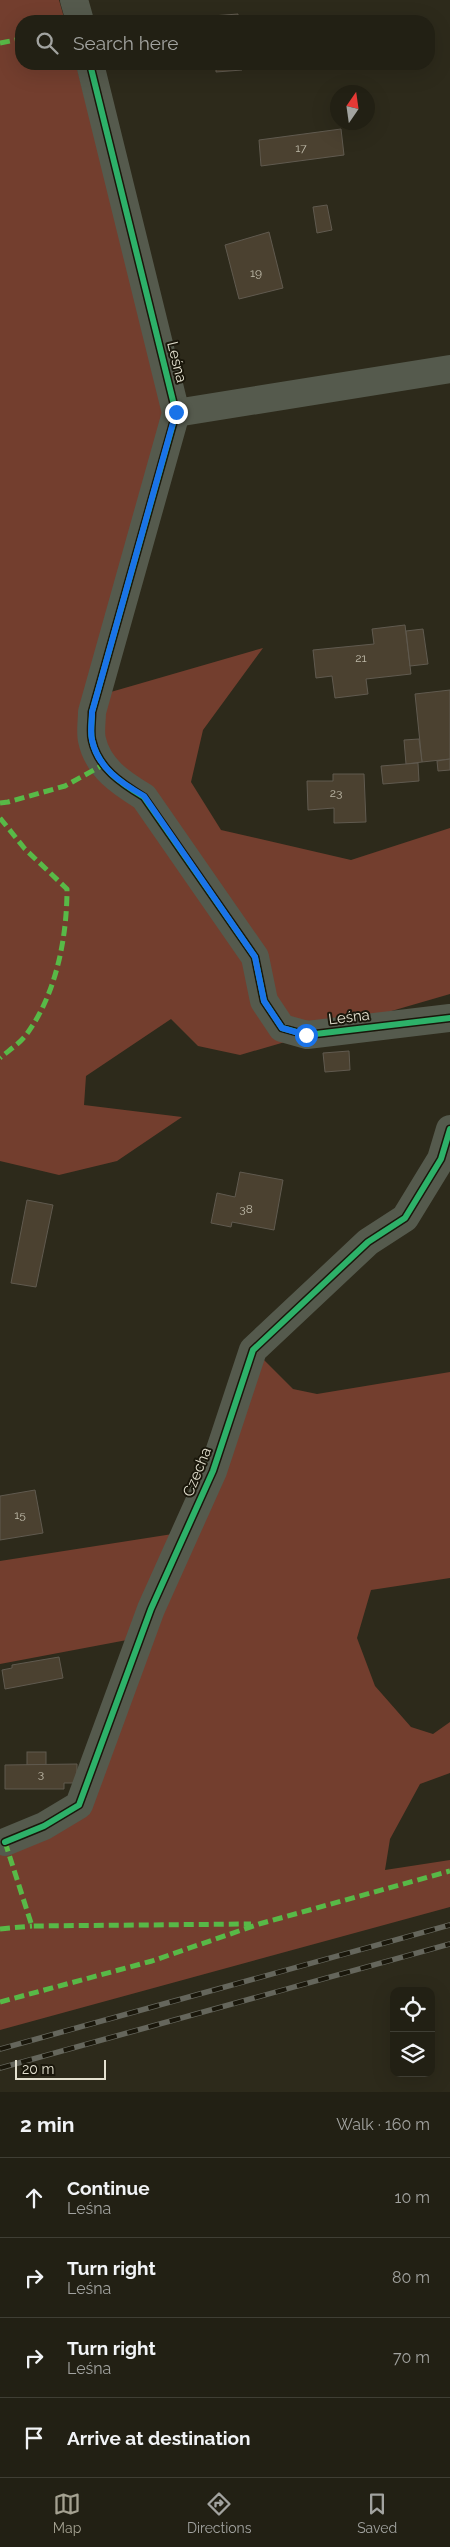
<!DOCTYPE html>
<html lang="en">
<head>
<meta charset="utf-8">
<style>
	:root { --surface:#222014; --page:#2e2d22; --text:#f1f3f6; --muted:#a2a3a0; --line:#3f3e34; --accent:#a4a191 }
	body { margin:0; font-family:Raleway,sans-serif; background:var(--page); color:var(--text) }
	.controls { position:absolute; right:15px; bottom:15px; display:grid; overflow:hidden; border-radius:10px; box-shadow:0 5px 20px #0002 }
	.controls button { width:45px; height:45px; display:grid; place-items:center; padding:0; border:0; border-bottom:1px solid var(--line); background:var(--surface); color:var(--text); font:25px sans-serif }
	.compass { position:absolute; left:330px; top:85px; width:45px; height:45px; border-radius:50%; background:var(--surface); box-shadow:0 5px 20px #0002; rotate:13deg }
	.scale { position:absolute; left:15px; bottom:12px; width:91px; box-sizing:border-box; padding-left:5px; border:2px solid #e4e1d0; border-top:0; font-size:14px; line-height:18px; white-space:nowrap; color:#e4e1d0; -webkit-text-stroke:4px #1a170b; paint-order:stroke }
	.stop { position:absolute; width:15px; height:15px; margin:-11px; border:4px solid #1a73e8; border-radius:50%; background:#fff }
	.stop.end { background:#1a73e8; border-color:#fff; box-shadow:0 1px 5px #0008 }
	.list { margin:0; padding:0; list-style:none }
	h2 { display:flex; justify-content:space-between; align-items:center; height:65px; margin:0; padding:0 20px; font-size:21px }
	h2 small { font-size:16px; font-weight:400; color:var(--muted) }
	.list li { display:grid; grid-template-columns:32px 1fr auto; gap:15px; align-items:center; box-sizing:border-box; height:80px; padding:0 20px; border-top:1px solid var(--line) }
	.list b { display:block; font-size:19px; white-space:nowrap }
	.list p { margin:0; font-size:16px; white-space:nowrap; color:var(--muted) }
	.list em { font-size:16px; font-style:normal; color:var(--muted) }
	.icon { flex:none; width:28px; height:28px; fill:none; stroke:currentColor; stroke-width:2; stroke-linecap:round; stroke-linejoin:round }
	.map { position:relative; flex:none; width:450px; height:2092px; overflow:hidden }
	.search { position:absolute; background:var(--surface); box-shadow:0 5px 20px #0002; left:15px; right:15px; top:15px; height:55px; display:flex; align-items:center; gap:12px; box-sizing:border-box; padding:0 18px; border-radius:20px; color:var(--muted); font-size:19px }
	.sheet { height:385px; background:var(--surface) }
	nav { display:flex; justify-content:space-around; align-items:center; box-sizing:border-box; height:70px; border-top:1px solid var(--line); background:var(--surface); font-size:14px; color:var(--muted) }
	nav a { display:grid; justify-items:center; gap:2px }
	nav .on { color:var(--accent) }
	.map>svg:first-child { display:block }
	.green { fill:#733e2e }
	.building { fill:#4b4130; stroke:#605a4f }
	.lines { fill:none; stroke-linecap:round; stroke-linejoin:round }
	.minor { stroke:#555a4d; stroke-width:28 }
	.rail-casing { stroke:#65665c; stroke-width:5.5 }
	.rail { stroke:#1a170b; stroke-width:4; stroke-dasharray:11; stroke-linecap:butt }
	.quiet { stroke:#58b947; stroke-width:5; stroke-dasharray:10 5; stroke-linecap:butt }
	.cycleway-casing { stroke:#1a170b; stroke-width:9 }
	.cycleway { stroke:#2db169; stroke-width:6 }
	.route { stroke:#1a73e8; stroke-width:6 }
	.labels { text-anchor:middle; stroke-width:4; stroke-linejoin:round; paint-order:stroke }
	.number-label { font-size:12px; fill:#beb9a8 }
	.street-label { font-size:15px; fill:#e4e1d0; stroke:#1a170b }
</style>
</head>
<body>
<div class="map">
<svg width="450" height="2092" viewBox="0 0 450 2092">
	<rect width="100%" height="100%" fill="#2d2a1b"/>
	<g class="green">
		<polygon points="0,0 59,0 65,21 21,21 21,64 76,64 166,415 90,698 263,648 203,730 191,782 221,830 351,860 450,828 450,994 240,1055 198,1046 171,1019 86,1076 84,1105 182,1117 117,1161 59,1175 0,1161"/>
		<polygon points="263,1359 293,1389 317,1394 450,1372 450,1578 371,1590 357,1638 375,1686 411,1727 433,1734 450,1722 450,1773 420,1784 390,1839 385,1870 450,1860 450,1907 0,2030 0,1833 73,1801 127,1640 0,1664 0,1561 179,1533"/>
	</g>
	<g class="building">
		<polygon points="238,14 238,21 213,21 212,16"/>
		<polygon points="216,64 241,64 242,70 216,72"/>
		<polygon points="341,129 344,155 261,166 259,140"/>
		<polygon points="327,205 332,230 317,233 313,207"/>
		<polygon points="269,232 283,288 239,299 225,245"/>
		<polygon points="405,625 411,674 366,679 368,694 335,698 332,676 316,678 313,650 374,644 372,629"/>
		<polygon points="423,629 428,664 410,666 406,631"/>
		<polygon points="450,690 450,759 422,762 415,694"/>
		<polygon points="419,739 422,762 406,764 404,740"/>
		<polygon points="450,759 450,770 438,771 437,761"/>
		<polygon points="418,763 419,781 383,784 381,766"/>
		<polygon points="333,774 364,774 366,822 334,823 334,808 308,810 307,781 333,781"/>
		<polygon points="349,1051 350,1070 325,1072 323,1053"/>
		<polygon points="240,1172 283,1180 274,1230 232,1222 231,1227 211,1223 217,1193 235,1197"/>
		<polygon points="27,1200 53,1205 36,1287 11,1283"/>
		<polygon points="35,1490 43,1533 0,1540 0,1496"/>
		<polygon points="59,1657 63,1678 5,1689 2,1670 12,1668 12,1665"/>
		<rect x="27" y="1752" width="19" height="13"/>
		<polygon points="77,1764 77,1783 64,1783 64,1789 5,1789 5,1765"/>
	</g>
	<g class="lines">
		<g class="minor">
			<polyline points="74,0 80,21"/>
			<path d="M90,64L176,413L92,712C92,721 90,732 92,740C98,768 121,783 144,797L255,957L264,1001L282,1028L307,1035L450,1018"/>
			<polyline points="176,413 450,369"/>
			<polyline points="5,1842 44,1826 79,1805 151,1609 213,1471 253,1350 368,1242 405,1218 441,1159 450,1129"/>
		</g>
		<g class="rail-casing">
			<g id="rail">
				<polyline points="0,2049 450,1925"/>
				<polyline points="0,2068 450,1944"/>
			</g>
		</g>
		<use href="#rail" class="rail"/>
		<g class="quiet">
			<polyline points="0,43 21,39"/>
			<polyline points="0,803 8,802 65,786 103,765"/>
			<path d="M0,818L25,849L67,889C67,938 56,995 26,1035C19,1044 8,1051 0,1058"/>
			<polyline points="5,1842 32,1926 251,1924"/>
			<polyline points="0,1929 32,1926"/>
			<polyline points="0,2002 152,1961 259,1924 450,1871"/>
		</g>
		<g class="cycleway-casing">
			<g id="cycleway">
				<path d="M90,64L176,413L92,712C92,721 90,732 92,740C98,768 121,783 144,797L255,957L264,1001L282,1028L307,1035L450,1018"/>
				<polyline points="5,1842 44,1826 79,1805 151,1609 213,1471 253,1350 368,1242 405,1218 441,1159 450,1129"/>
			</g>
		</g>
		<use href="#cycleway" class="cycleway"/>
	</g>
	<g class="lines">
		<path class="route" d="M176,412L92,712C92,721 90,732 92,740C98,768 121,783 144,796L255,957L264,1001L282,1028L306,1035"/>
	</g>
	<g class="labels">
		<g class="number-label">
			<text x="301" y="152">17</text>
			<text x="256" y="277">19</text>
			<text x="361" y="662">21</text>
			<text x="336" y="797">23</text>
			<text x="246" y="1213">38</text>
			<text x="20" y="1519">15</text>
			<text x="41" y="1778">3</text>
		</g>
		<g class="street-label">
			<text transform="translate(177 362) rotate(76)" y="5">Leśna</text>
			<text transform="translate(349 1017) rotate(-7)" y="5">Leśna</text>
			<text transform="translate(197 1472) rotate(-68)" y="5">Czecha</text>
		</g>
	</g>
</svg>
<div class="controls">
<button><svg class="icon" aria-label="locate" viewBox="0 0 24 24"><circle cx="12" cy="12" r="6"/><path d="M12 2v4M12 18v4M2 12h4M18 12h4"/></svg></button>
<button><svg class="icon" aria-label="layers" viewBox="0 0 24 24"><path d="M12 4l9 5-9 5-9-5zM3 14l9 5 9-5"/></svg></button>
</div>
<svg class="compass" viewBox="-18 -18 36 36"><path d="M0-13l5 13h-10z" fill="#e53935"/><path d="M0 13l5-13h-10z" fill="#a2a3a0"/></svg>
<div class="scale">20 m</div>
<div class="stop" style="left:306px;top:1035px"></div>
<div class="stop end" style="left:176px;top:412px"></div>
<div class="search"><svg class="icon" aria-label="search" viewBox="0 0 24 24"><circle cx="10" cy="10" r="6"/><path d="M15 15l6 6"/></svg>Search here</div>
</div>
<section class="sheet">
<h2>2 min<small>Walk · 160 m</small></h2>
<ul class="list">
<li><svg class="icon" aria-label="ahead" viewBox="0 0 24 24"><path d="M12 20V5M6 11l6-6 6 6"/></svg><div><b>Continue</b><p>Leśna</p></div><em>10 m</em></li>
<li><svg class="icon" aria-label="right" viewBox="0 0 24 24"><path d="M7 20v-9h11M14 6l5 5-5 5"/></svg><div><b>Turn right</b><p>Leśna</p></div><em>80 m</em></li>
<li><svg class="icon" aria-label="right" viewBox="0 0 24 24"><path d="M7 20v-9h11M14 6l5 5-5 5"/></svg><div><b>Turn right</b><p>Leśna</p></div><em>70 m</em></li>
<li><svg class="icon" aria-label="arrive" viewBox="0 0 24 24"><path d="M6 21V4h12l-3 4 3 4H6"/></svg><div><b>Arrive at destination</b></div></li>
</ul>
</section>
<nav>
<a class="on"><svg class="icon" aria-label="map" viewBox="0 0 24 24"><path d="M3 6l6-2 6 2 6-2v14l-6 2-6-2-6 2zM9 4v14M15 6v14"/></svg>Map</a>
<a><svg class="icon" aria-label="directions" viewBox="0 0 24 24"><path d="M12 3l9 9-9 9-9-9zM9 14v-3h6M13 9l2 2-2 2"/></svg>Directions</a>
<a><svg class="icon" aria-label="saved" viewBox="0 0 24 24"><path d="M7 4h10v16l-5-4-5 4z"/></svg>Saved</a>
</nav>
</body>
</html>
